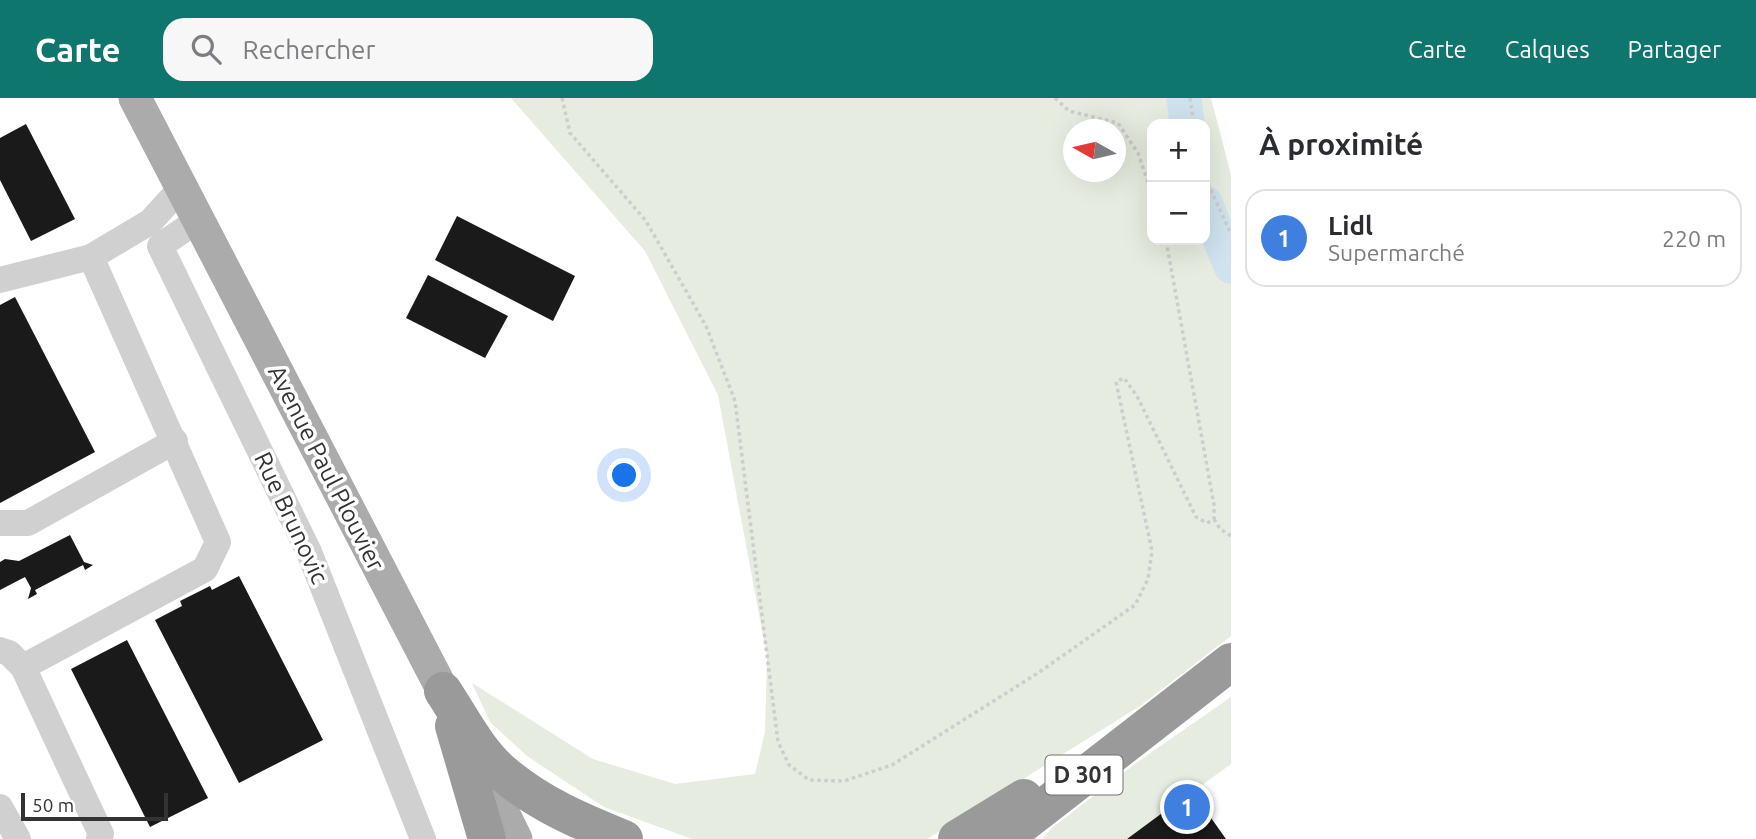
<!DOCTYPE html>
<html lang="fr">
<head>
<meta charset="utf-8">
<style>
	:root { --surface:#fff; --page:#f7f7f7; --text:#2b2b33; --muted:#7c7c81; --line:#e1e1e2; --accent:#0f766e }
	body { margin:0; font-family:Ubuntu,sans-serif; background:var(--page); color:var(--text) }
	.controls { position:absolute; right:21px; top:21px; display:grid; overflow:hidden; border-radius:14px; box-shadow:0 7px 28px #0002 }
	.controls button { width:63px; height:63px; display:grid; place-items:center; padding:0; border:0; border-bottom:2px solid var(--line); background:var(--surface); color:var(--text); font:35px sans-serif }
	.compass { position:absolute; left:1063px; top:21px; width:63px; height:63px; border-radius:50%; background:var(--surface); box-shadow:0 7px 28px #0002; rotate:278deg }
	.scale { position:absolute; left:21px; bottom:18px; width:147px; box-sizing:border-box; padding-left:7px; border:4px solid #333; border-top:0; font-size:19px; line-height:24px; white-space:nowrap; color:#333; -webkit-text-stroke:5px #fff; paint-order:stroke }
	.you { position:absolute; left:625px; top:378px; width:24px; height:24px; margin:-18px; border:5px solid #fff; border-radius:50%; background:#1a73e8; box-shadow:0 0 0 10px #1a73e833 }
	.badge { display:grid; place-items:center; width:46px; height:46px; border-radius:50%; background:var(--accent); color:#fff; font-size:23px; font-weight:700 }
	.pin { position:absolute; translate:-50% -50%; border:4px solid #fff; box-shadow:0 2px 7px #0006 }
	.list { margin:0; padding:0; list-style:none }
	h2 { display:flex; justify-content:space-between; align-items:center; height:91px; margin:0; padding:0 28px; font-size:30px }
	h2 small { font-size:23px; font-weight:400; color:var(--muted) }
	.list li { display:grid; grid-template-columns:46px 1fr auto; gap:21px; align-items:center; box-sizing:border-box; height:98px; margin:0 14px 14px; padding:0 14px; border:2px solid var(--line); border-radius:21px }
	.list b { display:block; font-size:26px; white-space:nowrap }
	.list p { margin:0; font-size:23px; white-space:nowrap; color:var(--muted) }
	.list em { font-size:23px; font-style:normal; color:var(--muted) }
	.icon { flex:none; width:38px; height:38px; fill:none; stroke:currentColor; stroke-width:2; stroke-linecap:round; stroke-linejoin:round }
	.map { position:relative; flex:none; width:1231px; height:741px; overflow:hidden }
	header { display:flex; align-items:center; gap:42px; box-sizing:border-box; height:98px; padding:0 35px; background:var(--accent); color:#fff }
	header strong { font-size:33px }
	nav { display:flex; gap:38px; margin-inline-start:auto; font-size:24px }
	.search { width:490px; height:63px; background:var(--page); display:flex; align-items:center; gap:18px; box-sizing:border-box; padding:0 24px; border-radius:21px; color:var(--muted); font-size:26px }
	main { display:flex }
	aside { flex:1; background:var(--surface) }
	.map>svg:first-child { display:block }
	.green { fill:#e6ecdf; fill-rule:evenodd }
	.lines { fill:none; stroke-linecap:round; stroke-linejoin:round }
	.river { stroke:#cfe2ee; stroke-width:35 }
	.building { fill:#1a1a1a }
	.path { stroke:#cdcdcd; stroke-width:3.5; stroke-dasharray:3.5 3.5; stroke-linecap:butt }
	.minor { stroke:#d0d0d0; stroke-width:26 }
	.major { stroke:#ababab; stroke-width:33 }
	.highway { stroke:#9a9a9a; stroke-width:38 }
	.labels { text-anchor:middle; stroke-width:7; stroke-linejoin:round; paint-order:stroke }
	.shield { fill:#fff; stroke:#707070; stroke-width:2 }
	.shield-label { font-size:23px; font-weight:bold; fill:#333 }
	.street-label { font-size:24px; fill:#333; stroke:#fff }
</style>
</head>
<body>
<header>
<strong>Carte</strong>
<div class="search"><svg class="icon" aria-label="search" viewBox="0 0 24 24"><circle cx="10" cy="10" r="6"/><path d="M15 15l6 6"/></svg>Rechercher</div>
<nav><a>Carte</a><a>Calques</a><a>Partager</a></nav>
</header>
<main>
<div class="map">
<svg width="1231" height="741" viewBox="0 0 1231 741">
	<rect width="100%" height="100%" fill="#fff"/>
	<g class="green">
		<path d="M511,0H1211L1231,77V538L1140,608L927,741H692L604,709L527,658L490,624L472,585L593,661L675,686L755,676L765,634L767,559L718,297L645,153ZM1152,26H1205V142H1152ZM1074,32H1116V74H1074Z"/>
		<polygon points="1231,599 1231,666 1127,741 1042,741 1052,730 1139,663"/>
	</g>
	<g class="lines">
		<g class="river">
			<polyline points="1184,0 1187,26"/>
			<polyline points="1205,105 1231,168"/>
		</g>
	</g>
	<g class="building">
		<polygon points="26,26 75,121 31,143 0,82 0,40"/>
		<polygon points="457,118 575,178 553,223 435,162"/>
		<polygon points="428,177 508,218 485,260 406,220"/>
		<polygon points="15,199 95,354 0,405 0,207"/>
		<polygon points="70,437 84,464 93,467 85,472 83,467 35,492 37,496 28,501 31,490 25,479 0,492 0,464 5,461 19,463"/>
		<polygon points="239,478 323,642 239,685 155,522 182,508 180,503 210,488 212,492"/>
		<polygon points="127,542 208,700 150,729 71,571"/>
		<polygon points="1192,693 1226,741 1127,741"/>
	</g>
	<g class="lines">
		<g class="path">
			<polyline points="562,0 570,35 646,123 706,228 735,303 778,644 789,667 809,682 844,683 892,667 1038,575 1135,507 1148,481 1152,453 1116,284 1124,280 1137,298 1196,419 1207,425 1214,421 1214,407 1166,142"/>
			<polyline points="1055,0 1069,13 1118,25 1138,55 1152,96"/>
			<polyline points="1190,0 1194,26"/>
			<polyline points="1205,79 1231,136"/>
			<polyline points="1214,421 1220,431 1231,438"/>
		</g>
		<g class="minor">
			<polyline points="198,122 160,148 309,454 423,741"/>
			<polyline points="91,159 150,124 181,90"/>
			<polyline points="0,182 91,159 218,444 205,471 23,569"/>
			<polyline points="0,425 28,425 175,343"/>
			<polyline points="0,552 9,555 23,569 101,736 99,741"/>
			<polyline points="0,709 18,741"/>
		</g>
		<polyline class="major" points="135,0 443,593 516,741"/>
		<g class="highway">
			<path d="M443,593C461,620 478,655 504,676C539,706 582,724 624,741"/>
			<polyline points="454,628 487,741"/>
			<polyline points="957,741 1024,700"/>
			<polyline points="1003,741 1231,564"/>
		</g>
	</g>
	<g class="labels">
		<rect class="shield" x="1045.5" y="657.5" width="77" height="39" rx="5"/>
		<g class="shield-label">
			<text x="1084" y="685">D 301</text>
		</g>
		<g class="street-label">
			<text transform="translate(326 370) rotate(63)" y="8">Avenue Paul Plouvier</text>
			<text transform="translate(291 420) rotate(65)" y="8">Rue Brunovic</text>
		</g>
	</g>
</svg>
<div class="controls">
<button>+</button>
<button>−</button>
</div>
<svg class="compass" viewBox="-18 -18 36 36"><path d="M0-13l5 13h-10z" fill="#e53935"/><path d="M0 13l5-13h-10z" fill="#7c7c81"/></svg>
<div class="scale">50 m</div>
<div class="you"></div>
<div class="pin badge" style="left:1187px;top:709px;background:#3f7fe0">1</div>
</div>
<aside>
<h2>À proximité<small></small></h2>
<ul class="list">
<li><span class="badge" style="background:#3f7fe0">1</span><div><b>Lidl</b><p>Supermarché</p></div><em>220 m</em></li>
</ul>
</aside>
</main>
</body>
</html>
